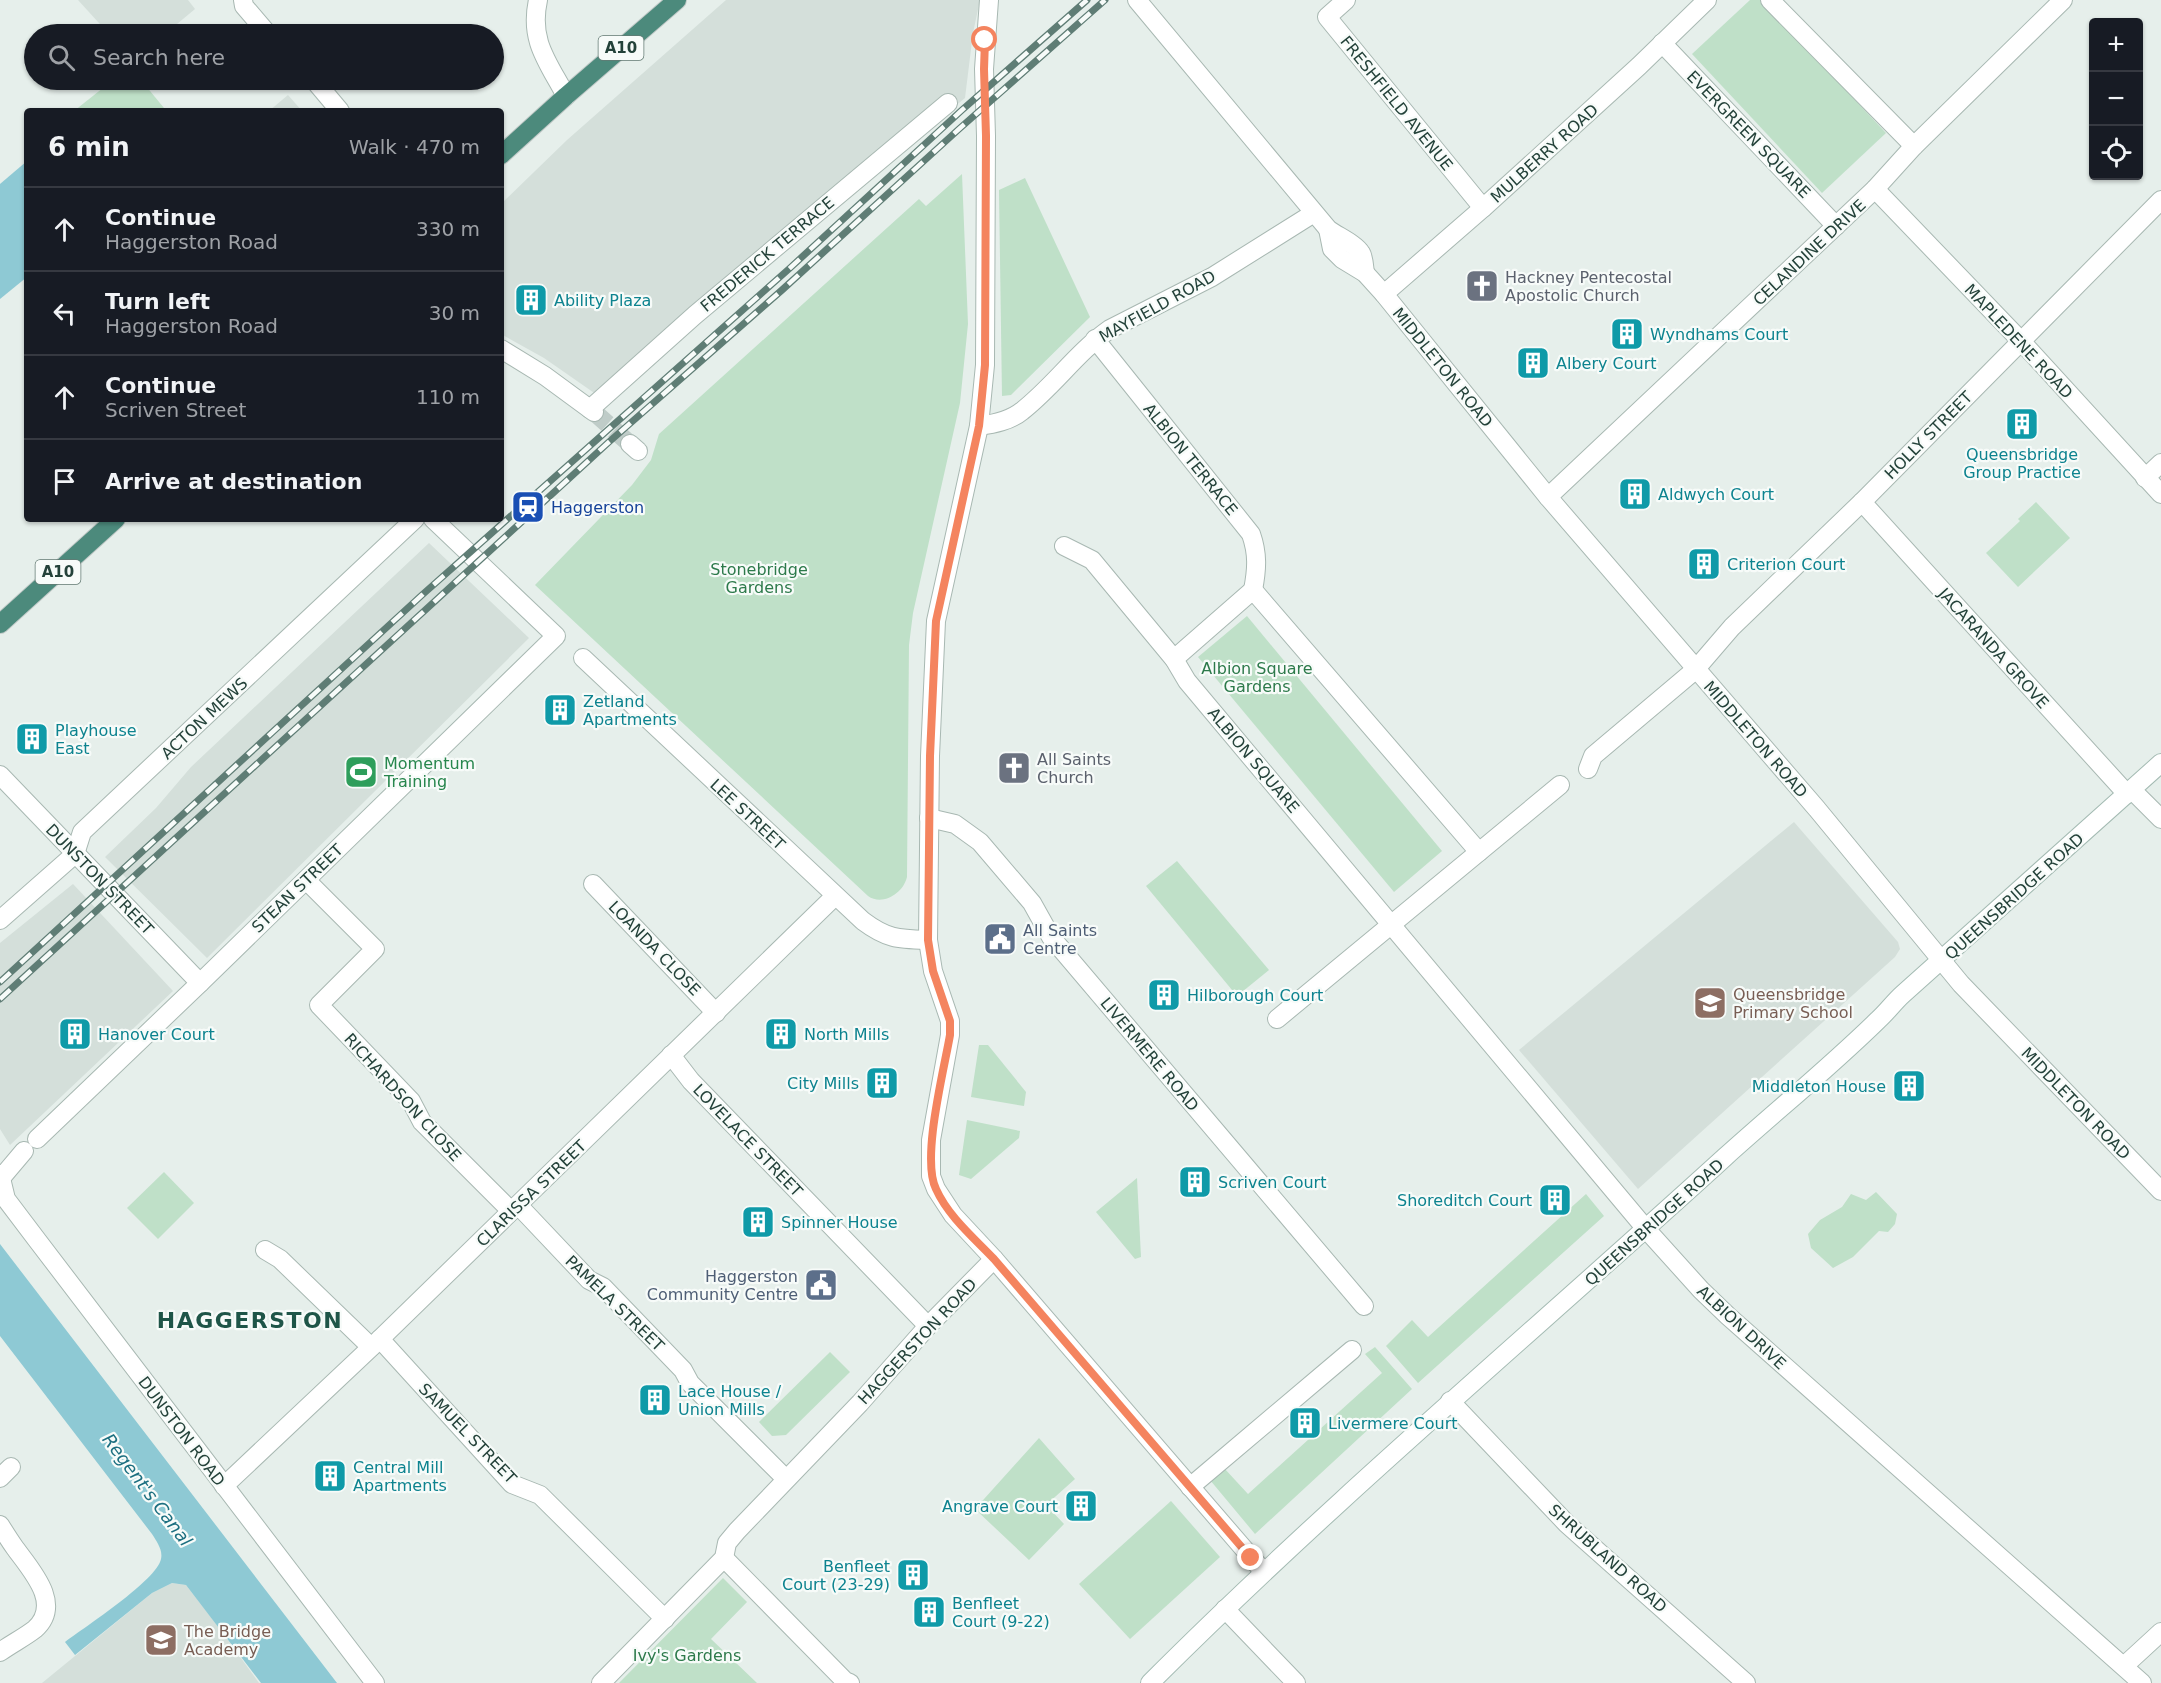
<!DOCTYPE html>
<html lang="en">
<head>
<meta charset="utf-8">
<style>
	:root { --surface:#171b24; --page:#242831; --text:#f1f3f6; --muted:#9ea1a6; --line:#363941 }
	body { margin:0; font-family:"DejaVu Sans",sans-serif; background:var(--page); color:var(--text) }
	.controls { position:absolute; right:18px; top:18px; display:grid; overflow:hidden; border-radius:6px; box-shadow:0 2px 4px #0004 }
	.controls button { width:54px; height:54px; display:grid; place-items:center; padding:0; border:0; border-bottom:2px solid var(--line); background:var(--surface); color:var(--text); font:30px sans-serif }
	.stop { position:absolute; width:18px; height:18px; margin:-14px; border:4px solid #f4845f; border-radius:50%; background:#fff }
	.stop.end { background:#f4845f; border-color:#fff; box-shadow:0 2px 6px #0008 }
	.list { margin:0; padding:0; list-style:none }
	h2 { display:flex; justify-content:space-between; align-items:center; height:78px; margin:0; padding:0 24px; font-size:26px }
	h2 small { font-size:20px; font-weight:400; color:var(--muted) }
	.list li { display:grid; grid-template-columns:39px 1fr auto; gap:18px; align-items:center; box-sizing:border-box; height:84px; padding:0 24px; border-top:2px solid var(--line) }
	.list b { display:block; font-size:22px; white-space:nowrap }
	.list p { margin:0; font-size:20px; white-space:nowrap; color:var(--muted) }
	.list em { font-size:20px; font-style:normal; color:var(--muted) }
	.icon { flex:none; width:33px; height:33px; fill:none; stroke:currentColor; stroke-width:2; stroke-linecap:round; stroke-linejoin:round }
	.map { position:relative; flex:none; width:2161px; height:1683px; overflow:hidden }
	.search { position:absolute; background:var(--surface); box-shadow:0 2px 4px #0004; left:24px; top:24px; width:480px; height:66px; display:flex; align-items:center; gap:15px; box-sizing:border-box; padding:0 21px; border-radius:33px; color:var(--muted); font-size:22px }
	.panel { position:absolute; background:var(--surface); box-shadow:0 2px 4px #0004; left:24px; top:108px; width:480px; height:414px; border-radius:6px }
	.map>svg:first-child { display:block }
	.built { fill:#d4dfda }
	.green { fill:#bfe0c8 }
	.water { fill:#8ec9d4 }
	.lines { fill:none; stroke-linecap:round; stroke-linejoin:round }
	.minor-tunnel { stroke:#bfccc8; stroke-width:18; stroke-dasharray:18 9; stroke-linecap:butt }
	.minor-casing { stroke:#a8b8b2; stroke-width:20 }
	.tertiary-casing { stroke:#a8b8b2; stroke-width:20 }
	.secondary-casing { stroke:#a4bbb3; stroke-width:20 }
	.trunk-casing { stroke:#c2cac8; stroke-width:20 }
	.minor { stroke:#fff; stroke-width:18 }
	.tertiary { stroke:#fff; stroke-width:18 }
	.secondary { stroke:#fff; stroke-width:18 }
	.trunk { stroke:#4c8a7c; stroke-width:18 }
	.rail-casing { stroke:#5f7d75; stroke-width:7 }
	.rail { stroke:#f7fbf9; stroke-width:4.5; stroke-dasharray:14; stroke-linecap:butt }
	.route { stroke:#f4845f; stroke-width:8 }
	.labels { text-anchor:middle; stroke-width:4.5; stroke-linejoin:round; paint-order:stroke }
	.shield { fill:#f7fbf9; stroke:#637a73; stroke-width:1.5 }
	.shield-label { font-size:15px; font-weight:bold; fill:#24423a }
	.street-label { font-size:16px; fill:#24423a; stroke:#f7fbf9 }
	.worship-label { font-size:16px; fill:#5b616d; stroke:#f7fbf9; text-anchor:start }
	.culture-label { font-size:16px; fill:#0d838f; stroke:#f7fbf9; text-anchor:start }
	.transit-label { font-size:16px; fill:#164399; stroke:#f7fbf9; text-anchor:start }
	.park-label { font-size:16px; fill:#2d7a4b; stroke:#f7fbf9 }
	.leisure-label { font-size:16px; fill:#27864d; stroke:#f7fbf9; text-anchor:start }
	.service-label { font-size:16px; fill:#4e5e75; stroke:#f7fbf9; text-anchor:start }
	.education-label { font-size:16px; fill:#785e54; stroke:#f7fbf9; text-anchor:start }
	.water-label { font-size:18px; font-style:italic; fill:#1c6f80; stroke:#f7fbf9 }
	.district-label { font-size:22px; font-weight:bold; letter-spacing:1.5px; fill:#1f5548; stroke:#f7fbf9 }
</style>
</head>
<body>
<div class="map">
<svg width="2161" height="1683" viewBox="0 0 2161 1683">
	<rect width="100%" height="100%" fill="#e6efeb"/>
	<g class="built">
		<polygon points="78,0 188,0 195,9 165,34 109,34"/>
		<polygon points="726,0 980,0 973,33 965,98 600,397 544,358 501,334 501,204 567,140"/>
		<polygon points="288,95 302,111 269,111"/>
		<polygon points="429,543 529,638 207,958 105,857 156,808 191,767"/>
		<polygon points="1794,822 1898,942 1900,949 1895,957 1638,1189 1519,1050"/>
		<polygon points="73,884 173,991 10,1145 0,1129 0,943"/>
		<polygon points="172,1583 186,1585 214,1621 259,1683 42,1683 152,1593"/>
	</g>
	<g class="green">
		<polygon points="1750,0 1761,0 1886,133 1822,193 1692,54"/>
		<polygon points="113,80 141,80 164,108 160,111 74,111"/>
		<path d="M962,174L968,324L960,403L913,613L909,645L907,877C903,894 882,906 868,896L535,585L632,485L651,460L659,434L919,199L926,206Z"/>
		<polygon points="1025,178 1090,317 1011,395 1002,396 999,190"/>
		<polygon points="2036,502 2070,538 2018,587 1986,553 2020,521 2018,519"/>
		<polygon points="1247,616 1442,851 1394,892 1198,657"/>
		<polygon points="1177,861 1269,970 1237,996 1146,886"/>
		<polygon points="979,1045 988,1045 1026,1092 1024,1106 971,1097"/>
		<polygon points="967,1120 1020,1131 1019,1138 971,1179 959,1175"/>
		<polygon points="164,1172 194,1203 158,1239 127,1208"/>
		<polygon points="1137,1178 1141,1257 1135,1259 1096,1212"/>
		<polygon points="1876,1192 1897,1214 1895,1224 1888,1232 1879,1231 1853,1257 1833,1268 1811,1248 1808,1234 1820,1220 1842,1207 1851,1194 1866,1200"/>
		<polygon points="1586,1194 1604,1216 1418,1383 1386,1346 1412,1320 1428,1337"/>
		<polygon points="1375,1347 1412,1389 1255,1534 1210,1480 1224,1468 1248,1494 1382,1373 1365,1354"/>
		<polygon points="830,1352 850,1372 786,1435 772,1436 759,1422"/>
		<polygon points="1039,1438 1075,1479 1046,1505 1064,1524 1029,1560 975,1509"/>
		<polygon points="1171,1501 1220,1557 1130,1639 1079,1584"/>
		<polygon points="723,1578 747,1602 711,1639 757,1683 619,1683"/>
	</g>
	<g class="water">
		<polygon points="27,161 27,277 0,299 0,184"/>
		<path d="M0,1244L337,1683H261L186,1585L172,1583L152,1593L75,1655L65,1642C85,1627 157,1580 161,1559C163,1550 157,1542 152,1534L0,1336Z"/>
	</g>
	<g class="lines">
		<polyline class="minor-tunnel" points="594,412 630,444"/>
		<g class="minor-casing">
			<g id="minor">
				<path d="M538,0C529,41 548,62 566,96"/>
				<polyline points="989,0 984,69 986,136 985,365 979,426 936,621 930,756 928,940 933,971 950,1021 950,1035 931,1140 931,1176 936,1189 953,1215 994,1259 1263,1571"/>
				<path d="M1137,0L1328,229C1337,236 1356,244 1361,253C1364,258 1364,267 1365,273"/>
				<polyline points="1346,0 1327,17 1483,208"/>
				<polyline points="1770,0 1914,146"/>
				<polyline points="1662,43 1836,226"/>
				<polyline points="1875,189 2021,341 2161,494"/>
				<polyline points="1328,229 1332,249 1342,259 1365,273 1384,294 1548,497 1817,809 1961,984 2161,1191"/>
				<polyline points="1384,294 1483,208 1639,66 1707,0"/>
				<path d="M1095,339L1251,534C1258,554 1257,569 1253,590"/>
				<polyline points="501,349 545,376 594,412"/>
				<polyline points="590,409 695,315 948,103"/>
				<path d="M979,426C994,424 1010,421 1022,411C1054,386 1077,352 1110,329L1212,277L1314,213"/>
				<polyline points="630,444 638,451"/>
				<polyline points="2145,478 2161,463"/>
				<polyline points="1548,497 1875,189 1914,146 2063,0"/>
				<polyline points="1862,502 2127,794"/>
				<polyline points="1064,546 1092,560 1174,659 1187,681 1646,1229"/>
				<path d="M583,658L863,921C887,939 898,939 928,940"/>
				<polyline points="1174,659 1253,590 1479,852"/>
				<polyline points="1588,769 1593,756 1695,670 1732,627 1862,502 2161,200"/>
				<polyline points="0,775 200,983"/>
				<polyline points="2132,790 2161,819"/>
				<polyline points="929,818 955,824 980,842 1032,903 1051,937 1364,1306"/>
				<polyline points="306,880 375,949 319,1005 411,1101 422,1122 511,1211"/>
				<polyline points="593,884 716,1013"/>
				<polyline points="0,920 75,854 82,832 415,519"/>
				<polyline points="1277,1019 1560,785"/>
				<polyline points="671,1055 691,1081 928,1326"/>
				<polyline points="37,1139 200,983 556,636 433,519"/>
				<polyline points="0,1174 6,1199 37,1240 375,1683"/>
				<polyline points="2,1177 24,1151"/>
				<polyline points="518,1205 589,1280 603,1287 683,1370 690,1383 786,1479"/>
				<polyline points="265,1250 280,1259 371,1347"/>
				<polyline points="380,1339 512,1484 540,1495 665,1619"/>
				<polyline points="1450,1401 1567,1524 1746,1683"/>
				<polyline points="0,1478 11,1467"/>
				<polyline points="224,1486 380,1339 835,896"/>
				<polyline points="1190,1487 1352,1350"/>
				<path d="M0,1525C5,1533 10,1541 15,1548C31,1570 63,1604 35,1629C25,1637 11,1644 0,1652"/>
				<polyline points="724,1558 845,1681 850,1683"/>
				<polyline points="1225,1609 1296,1683"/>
				<polyline points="2124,1666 2161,1632"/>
				<polyline points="601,1683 724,1558 727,1543 737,1531 860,1403 928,1326 994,1259"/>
			</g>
		</g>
		<g class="tertiary-casing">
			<g id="tertiary">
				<polyline points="243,0 244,6 268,34"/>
				<polyline points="314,80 340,111"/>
				<polyline points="1646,1229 1701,1290 1728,1316 2142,1683"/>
			</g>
		</g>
		<g class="secondary-casing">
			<path id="secondary" d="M1150,1683C1334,1499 1533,1332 1725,1157C1776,1111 1829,1068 1878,1020C1887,1012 1894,1002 1903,994L2161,763"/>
		</g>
		<g class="trunk-casing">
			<g id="trunk">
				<polyline points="501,155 566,96 677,0"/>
				<polyline points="0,624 116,519"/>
			</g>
		</g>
		<use href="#minor" class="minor"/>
		<use href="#tertiary" class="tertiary"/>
		<use href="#secondary" class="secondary"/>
		<use href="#trunk" class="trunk"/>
		<g class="rail-casing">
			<g id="rail">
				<polyline points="0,982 422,595 790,268 962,110 1087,0"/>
				<polyline points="0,999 610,441 782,290 959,129 1105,0"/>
			</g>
		</g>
		<use href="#rail" class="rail"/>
	</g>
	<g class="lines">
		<path class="route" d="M985,40L984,69L986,136L985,365L979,426L936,621L930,756L928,940L933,971L950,1021V1035C944,1070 921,1159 936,1189C948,1216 974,1238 994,1259L1251,1558"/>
	</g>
	<defs>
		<g id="church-square" transform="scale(1.725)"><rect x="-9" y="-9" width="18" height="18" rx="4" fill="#6b7280" stroke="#f7fbf9"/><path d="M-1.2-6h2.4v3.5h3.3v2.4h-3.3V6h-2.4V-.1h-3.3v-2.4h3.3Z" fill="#fff"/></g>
		<g id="building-square" transform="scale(1.725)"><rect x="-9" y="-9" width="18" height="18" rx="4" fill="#0f9aa8" stroke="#f7fbf9"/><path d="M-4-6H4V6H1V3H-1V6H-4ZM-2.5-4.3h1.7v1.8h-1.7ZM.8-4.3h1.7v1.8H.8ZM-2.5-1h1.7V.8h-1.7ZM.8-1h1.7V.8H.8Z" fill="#fff"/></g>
		<g id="station-square" transform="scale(1.725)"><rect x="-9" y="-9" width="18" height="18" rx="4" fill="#1a4fb4" stroke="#f7fbf9"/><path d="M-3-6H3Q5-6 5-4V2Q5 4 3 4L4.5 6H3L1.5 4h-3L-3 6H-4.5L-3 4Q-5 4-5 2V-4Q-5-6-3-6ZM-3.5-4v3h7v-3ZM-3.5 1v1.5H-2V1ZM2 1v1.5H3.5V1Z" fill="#fff"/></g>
		<g id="stadium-square" transform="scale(1.725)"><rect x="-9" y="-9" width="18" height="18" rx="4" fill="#2e9e5b" stroke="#f7fbf9"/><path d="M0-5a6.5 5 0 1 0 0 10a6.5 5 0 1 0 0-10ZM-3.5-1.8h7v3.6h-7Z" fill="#fff"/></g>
		<g id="civic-square" transform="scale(1.725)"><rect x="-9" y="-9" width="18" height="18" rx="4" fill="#5c6f8a" stroke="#f7fbf9"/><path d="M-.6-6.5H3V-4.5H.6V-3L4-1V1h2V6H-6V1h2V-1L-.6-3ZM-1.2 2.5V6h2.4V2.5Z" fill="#fff"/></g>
		<g id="school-square" transform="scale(1.725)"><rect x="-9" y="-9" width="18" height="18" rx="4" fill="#8d6e63" stroke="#f7fbf9"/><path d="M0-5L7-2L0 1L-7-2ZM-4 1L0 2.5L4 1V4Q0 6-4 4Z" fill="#fff"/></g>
	</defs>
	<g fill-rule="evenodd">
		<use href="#church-square" x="1482" y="286"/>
		<use href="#building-square" x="531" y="300"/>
		<use href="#building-square" x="1627" y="334"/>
		<use href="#building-square" x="1533" y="363"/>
		<use href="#building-square" x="2022" y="424"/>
		<use href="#building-square" x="1635" y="494"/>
		<use href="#station-square" x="528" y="507"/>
		<use href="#building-square" x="1704" y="564"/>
		<use href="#building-square" x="560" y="710"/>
		<use href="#building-square" x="32" y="739"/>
		<use href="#church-square" x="1014" y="768"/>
		<use href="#stadium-square" x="361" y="772"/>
		<use href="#civic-square" x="1000" y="939"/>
		<use href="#building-square" x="1164" y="995"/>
		<use href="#school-square" x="1710" y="1003"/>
		<use href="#building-square" x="75" y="1034"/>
		<use href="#building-square" x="781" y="1034"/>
		<use href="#building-square" x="882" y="1083"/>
		<use href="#building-square" x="1909" y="1086"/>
		<use href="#building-square" x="1195" y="1182"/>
		<use href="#building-square" x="1555" y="1200"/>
		<use href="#building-square" x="758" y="1222"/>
		<use href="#civic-square" x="821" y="1285"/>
		<use href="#building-square" x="655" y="1400"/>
		<use href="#building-square" x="1305" y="1423"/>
		<use href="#building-square" x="330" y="1476"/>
		<use href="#building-square" x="1081" y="1506"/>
		<use href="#building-square" x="913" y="1575"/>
		<use href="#building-square" x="929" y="1612"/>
		<use href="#school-square" x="161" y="1640"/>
	</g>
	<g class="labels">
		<g class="shield">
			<rect x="598.5" y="36" width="45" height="24" rx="4.5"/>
			<rect x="35.5" y="560" width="45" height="24" rx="4.5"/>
		</g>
		<g class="shield-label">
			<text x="621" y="53">A10</text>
			<text x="58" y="577">A10</text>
		</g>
		<g class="street-label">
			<text transform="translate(1397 103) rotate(51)" y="6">FRESHFIELD AVENUE</text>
			<text transform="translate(1749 134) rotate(46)" y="6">EVERGREEN SQUARE</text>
			<text transform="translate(1544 153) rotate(-42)" y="6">MULBERRY ROAD</text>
			<text transform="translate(1809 252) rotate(-43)" y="6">CELANDINE DRIVE</text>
			<text transform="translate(767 254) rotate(-40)" y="6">FREDERICK TERRACE</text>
			<text transform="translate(1157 306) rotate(-29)" y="6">MAYFIELD ROAD</text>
			<text transform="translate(2019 341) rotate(47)" y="6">MAPLEDENE ROAD</text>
			<text transform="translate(1443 367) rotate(51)" y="6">MIDDLETON ROAD</text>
			<text transform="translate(1928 435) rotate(-45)" y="6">HOLLY STREET</text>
			<text transform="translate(1191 459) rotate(51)" y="6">ALBION TERRACE</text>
			<text transform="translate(1994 648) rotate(48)" y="6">JACARANDA GROVE</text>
			<text transform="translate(204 718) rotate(-43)" y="6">ACTON MEWS</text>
			<text transform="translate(1756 739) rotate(49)" y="6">MIDDLETON ROAD</text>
			<text transform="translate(1254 760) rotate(50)" y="6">ALBION SQUARE</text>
			<text transform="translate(748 814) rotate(43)" y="6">LEE STREET</text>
			<text transform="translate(100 879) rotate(46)" y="6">DUNSTON STREET</text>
			<text transform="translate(297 888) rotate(-44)" y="6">STEAN STREET</text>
			<text transform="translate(2014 896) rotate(-42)" y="6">QUEENSBRIDGE ROAD</text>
			<text transform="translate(655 948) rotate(46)" y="6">LOANDA CLOSE</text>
			<text transform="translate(1150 1054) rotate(50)" y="6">LIVERMERE ROAD</text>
			<text transform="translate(403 1097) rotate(48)" y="6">RICHARDSON CLOSE</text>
			<text transform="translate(2076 1103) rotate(46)" y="6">MIDDLETON ROAD</text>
			<text transform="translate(748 1140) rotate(46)" y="6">LOVELACE STREET</text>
			<text transform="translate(531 1193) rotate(-44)" y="6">CLARISSA STREET</text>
			<text transform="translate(1654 1222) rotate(-42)" y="6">QUEENSBRIDGE ROAD</text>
			<text transform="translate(615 1303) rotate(44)" y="6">PAMELA STREET</text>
			<text transform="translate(1742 1327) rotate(43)" y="6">ALBION DRIVE</text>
			<text transform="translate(917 1341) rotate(-47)" y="6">HAGGERSTON ROAD</text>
			<text transform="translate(182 1431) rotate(53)" y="6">DUNSTON ROAD</text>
			<text transform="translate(468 1433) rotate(46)" y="6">SAMUEL STREET</text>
			<text transform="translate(1608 1558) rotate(42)" y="6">SHRUBLAND ROAD</text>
		</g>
		<g class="worship-label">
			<text x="1505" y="283">Hackney Pentecostal<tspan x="1505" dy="18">Apostolic Church</tspan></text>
			<text x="1037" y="765">All Saints<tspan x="1037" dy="18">Church</tspan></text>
		</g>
		<g class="culture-label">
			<text x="554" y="306">Ability Plaza</text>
			<text x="1650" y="340">Wyndhams Court</text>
			<text x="1556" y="369">Albery Court</text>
			<text x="2022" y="460" text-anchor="middle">Queensbridge<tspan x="2022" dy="18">Group Practice</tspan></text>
			<text x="1658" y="500">Aldwych Court</text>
			<text x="1727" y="570">Criterion Court</text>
			<text x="583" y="707">Zetland<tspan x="583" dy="18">Apartments</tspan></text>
			<text x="55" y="736">Playhouse<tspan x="55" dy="18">East</tspan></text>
			<text x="1187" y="1001">Hilborough Court</text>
			<text x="98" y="1040">Hanover Court</text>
			<text x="804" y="1040">North Mills</text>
			<text x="859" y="1089" text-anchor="end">City Mills</text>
			<text x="1886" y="1092" text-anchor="end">Middleton House</text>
			<text x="1218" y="1188">Scriven Court</text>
			<text x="1532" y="1206" text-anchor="end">Shoreditch Court</text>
			<text x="781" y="1228">Spinner House</text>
			<text x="678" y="1397">Lace House /<tspan x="678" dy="18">Union Mills</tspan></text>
			<text x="1328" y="1429">Livermere Court</text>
			<text x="353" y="1473">Central Mill<tspan x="353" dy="18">Apartments</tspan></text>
			<text x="1058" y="1512" text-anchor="end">Angrave Court</text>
			<text x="890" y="1572" text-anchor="end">Benfleet<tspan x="890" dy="18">Court (23-29)</tspan></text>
			<text x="952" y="1609">Benfleet<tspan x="952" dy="18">Court (9-22)</tspan></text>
		</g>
		<g class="transit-label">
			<text x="551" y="513">Haggerston</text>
		</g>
		<g class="park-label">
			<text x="759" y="575">Stonebridge<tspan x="759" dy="18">Gardens</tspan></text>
			<text x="1257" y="674">Albion Square<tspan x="1257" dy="18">Gardens</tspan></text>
			<text x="687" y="1661">Ivy's Gardens</text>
		</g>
		<g class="leisure-label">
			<text x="384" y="769">Momentum<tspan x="384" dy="18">Training</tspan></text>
		</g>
		<g class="service-label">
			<text x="1023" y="936">All Saints<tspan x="1023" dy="18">Centre</tspan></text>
			<text x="798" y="1282" text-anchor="end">Haggerston<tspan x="798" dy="18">Community Centre</tspan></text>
		</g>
		<g class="education-label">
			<text x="1733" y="1000">Queensbridge<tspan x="1733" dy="18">Primary School</tspan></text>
			<text x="184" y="1637">The Bridge<tspan x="184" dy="18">Academy</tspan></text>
		</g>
		<g class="water-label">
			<text transform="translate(147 1490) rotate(53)" y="6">Regent's Canal</text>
		</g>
		<g class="district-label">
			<text x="250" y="1328">HAGGERSTON</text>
		</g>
	</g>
</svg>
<div class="controls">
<button>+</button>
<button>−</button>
<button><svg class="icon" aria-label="locate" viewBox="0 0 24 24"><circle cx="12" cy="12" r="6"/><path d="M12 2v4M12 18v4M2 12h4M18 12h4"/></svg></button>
</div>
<div class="stop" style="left:985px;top:40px"></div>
<div class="stop end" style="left:1251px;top:1558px"></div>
<div class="search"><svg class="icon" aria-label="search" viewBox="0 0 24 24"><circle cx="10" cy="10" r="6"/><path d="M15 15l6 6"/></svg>Search here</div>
<section class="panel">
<h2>6 min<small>Walk · 470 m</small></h2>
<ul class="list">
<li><svg class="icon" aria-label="ahead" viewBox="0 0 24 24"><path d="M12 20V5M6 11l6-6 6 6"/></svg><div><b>Continue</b><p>Haggerston Road</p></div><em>330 m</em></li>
<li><svg class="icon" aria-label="left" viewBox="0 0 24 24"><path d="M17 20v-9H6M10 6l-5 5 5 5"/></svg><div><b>Turn left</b><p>Haggerston Road</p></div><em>30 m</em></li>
<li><svg class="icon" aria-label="ahead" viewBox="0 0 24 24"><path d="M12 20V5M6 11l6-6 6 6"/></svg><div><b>Continue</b><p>Scriven Street</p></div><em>110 m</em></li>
<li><svg class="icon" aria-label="arrive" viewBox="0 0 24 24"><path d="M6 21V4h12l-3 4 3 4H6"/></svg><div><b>Arrive at destination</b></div></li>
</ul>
</section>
</div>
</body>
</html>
